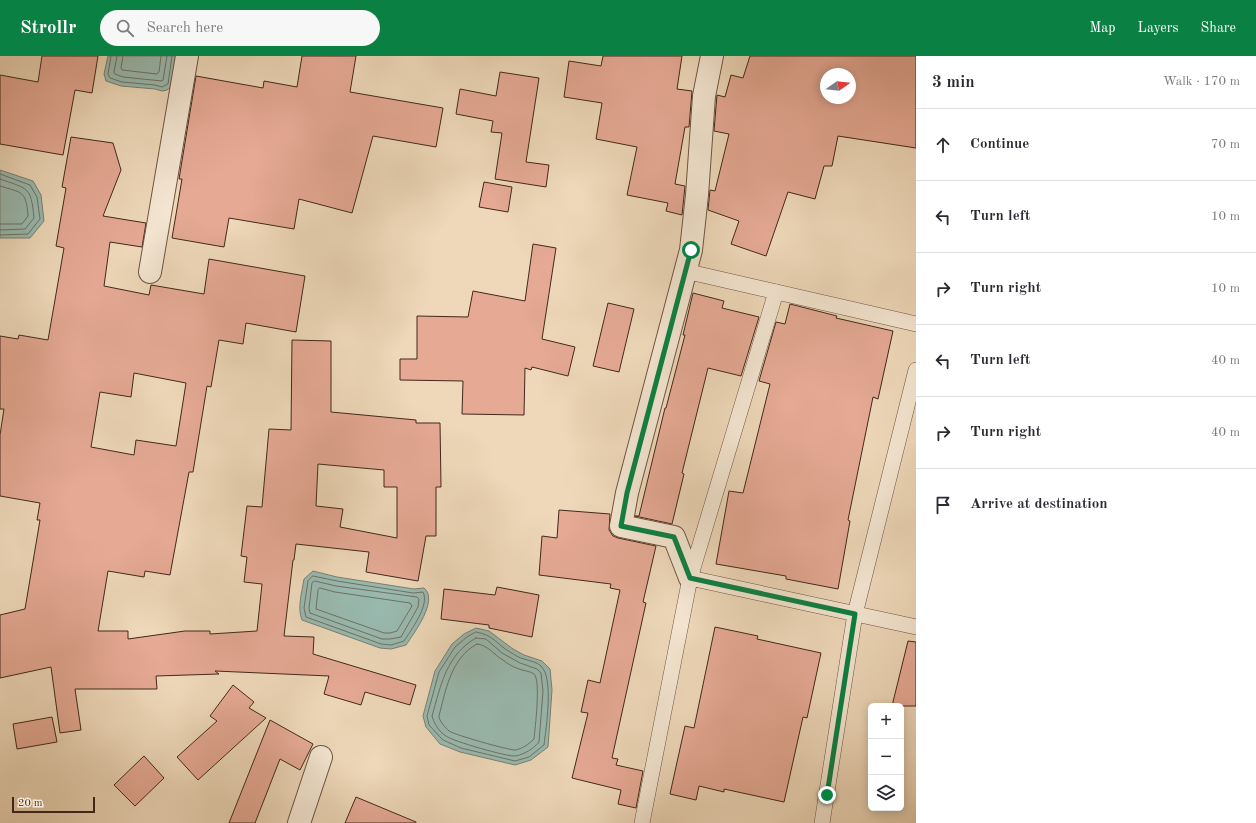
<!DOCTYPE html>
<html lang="en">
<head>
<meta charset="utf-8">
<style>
	:root { --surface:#fff; --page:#f7f7f7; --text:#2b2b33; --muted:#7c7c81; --line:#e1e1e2; --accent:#0b8043 }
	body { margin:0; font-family:"Old Standard TT",serif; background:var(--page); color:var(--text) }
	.controls { position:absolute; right:12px; bottom:12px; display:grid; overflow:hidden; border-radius:6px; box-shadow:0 2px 10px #0003 }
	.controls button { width:36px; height:36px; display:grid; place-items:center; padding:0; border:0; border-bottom:1px solid var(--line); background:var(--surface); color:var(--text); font:20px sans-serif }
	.compass { position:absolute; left:820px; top:12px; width:36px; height:36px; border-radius:50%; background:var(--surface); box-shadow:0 2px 10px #0003; rotate:76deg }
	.scale { position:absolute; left:12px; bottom:10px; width:83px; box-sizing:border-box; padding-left:4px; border:2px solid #43281a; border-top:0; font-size:11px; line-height:14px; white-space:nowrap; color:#43281a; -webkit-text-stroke:3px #f4e6d2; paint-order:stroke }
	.stop { position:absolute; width:12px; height:12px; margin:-9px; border:3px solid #0b8043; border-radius:50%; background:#fff }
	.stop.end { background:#0b8043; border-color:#fff; box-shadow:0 1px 4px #0008 }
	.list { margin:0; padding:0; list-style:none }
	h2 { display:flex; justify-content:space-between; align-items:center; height:52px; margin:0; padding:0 16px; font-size:17px }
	h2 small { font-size:13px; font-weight:400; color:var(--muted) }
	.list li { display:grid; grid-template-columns:26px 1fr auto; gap:12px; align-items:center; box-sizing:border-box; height:72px; padding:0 16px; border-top:1px solid var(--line) }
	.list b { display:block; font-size:15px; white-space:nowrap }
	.list em { font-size:13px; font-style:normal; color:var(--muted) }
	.icon { flex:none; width:22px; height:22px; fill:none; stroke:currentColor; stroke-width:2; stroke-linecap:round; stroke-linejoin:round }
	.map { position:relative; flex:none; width:916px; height:767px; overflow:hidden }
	header { display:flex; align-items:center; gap:24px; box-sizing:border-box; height:56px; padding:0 20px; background:var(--accent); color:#fff }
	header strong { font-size:19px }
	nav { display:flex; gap:22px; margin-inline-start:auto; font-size:14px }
	.search { width:280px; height:36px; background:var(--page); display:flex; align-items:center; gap:10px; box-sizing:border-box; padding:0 14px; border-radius:22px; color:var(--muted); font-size:15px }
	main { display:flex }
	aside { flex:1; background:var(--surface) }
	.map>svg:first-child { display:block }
	.water { fill:#99bab0; stroke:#778074 }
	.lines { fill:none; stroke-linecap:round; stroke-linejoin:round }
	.shore { stroke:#6e7165; stroke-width:1 }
	.building { fill:#e5a994; stroke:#43281a; fill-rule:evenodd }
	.service-casing { stroke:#6e5442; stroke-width:16 }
	.minor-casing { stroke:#6e5442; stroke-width:24 }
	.service { stroke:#f4e6d2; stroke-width:15 }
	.minor { stroke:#f4e6d2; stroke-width:22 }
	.route { stroke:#0b8043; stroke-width:5 }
</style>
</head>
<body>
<header>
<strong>Strollr</strong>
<div class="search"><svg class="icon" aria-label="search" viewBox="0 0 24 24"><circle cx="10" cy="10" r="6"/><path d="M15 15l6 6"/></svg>Search here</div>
<nav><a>Map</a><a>Layers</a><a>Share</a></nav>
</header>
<main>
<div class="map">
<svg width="916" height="767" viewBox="0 0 916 767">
	<rect width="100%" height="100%" fill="#eed8b9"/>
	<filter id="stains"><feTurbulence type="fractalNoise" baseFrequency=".005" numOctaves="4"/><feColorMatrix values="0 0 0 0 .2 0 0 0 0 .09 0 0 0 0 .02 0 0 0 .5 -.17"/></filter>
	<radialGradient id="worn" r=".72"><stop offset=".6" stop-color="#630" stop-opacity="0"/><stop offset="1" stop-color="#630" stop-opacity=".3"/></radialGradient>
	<g class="water">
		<polygon points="108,0 176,0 171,31 167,34 162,35 155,33 121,30 106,25 104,18"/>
		<polygon points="0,114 33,125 41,139 44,165 30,182 0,182"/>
		<path d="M313,515L337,521L414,533L424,532C439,544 414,577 406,589L391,593L380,592L302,564C297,552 302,536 304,523Z"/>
		<polygon points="476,572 489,575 513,593 524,599 542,605 550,613 552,634 548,691 531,704 515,709 460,696 440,688 426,671 423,660 435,615 452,588 464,578"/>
	</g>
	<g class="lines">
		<g class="shore">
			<polyline points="111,0 108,18 110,22 122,26 155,29 162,31 168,28 172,0"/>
			<polyline points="117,0 114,16 115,18 123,21 162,25 163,24 167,0"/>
			<polyline points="123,0 121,12 122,14 157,18 159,16 161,0"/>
			<polyline points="0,118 30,129 37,141 40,163 28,178 0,179"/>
			<path d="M0,123C28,133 31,130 34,162L25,173L0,174"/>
			<path d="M0,130C22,137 26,134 28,160L22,168H0"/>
			<path d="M313,520L337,525L413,537L423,536C430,549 411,574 404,585L391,589L381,588L306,561L304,552L308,525Z"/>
			<polygon points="315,525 336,530 417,541 419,543 418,551 401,581 390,583 382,583 310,557 309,552 312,527"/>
			<polygon points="320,532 335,536 410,547 412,550 397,575 390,577 384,577 316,553 318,534"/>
			<path d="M476,576C494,579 496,588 510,596C515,599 519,602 524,603C530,605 537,606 541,610C554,622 546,672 544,689L529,701L515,705L461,692L443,684L429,669L427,660L439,616L455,591L467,581Z"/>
			<path d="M476,582L486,583L502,597L520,607L537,613L541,617L543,635L539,686C534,692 524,699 515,700C508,701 452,685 446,680C439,676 434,667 432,660C441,629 446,599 476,582Z"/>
			<path d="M477,588C488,589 494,599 503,604C508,608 513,611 519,613C524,615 530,615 534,618C541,624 535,673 534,683C529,688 522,693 515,694C508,694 455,679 449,675C445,671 439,665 439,660C446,633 451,602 477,588Z"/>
		</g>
	</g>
	<g class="building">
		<polygon points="42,0 98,0 92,37 75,34 63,99 0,88 0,19 38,26"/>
		<polygon points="302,0 356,0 350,36 443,52 436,91 373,80 352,157 299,143 294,173 229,162 224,191 172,182 182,123 179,123 196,20 263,32 264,25 297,31"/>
		<polygon points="603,0 682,0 677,33 692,35 689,71 685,71 675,128 685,130 682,159 666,155 668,147 627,139 637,91 596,83 602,47 564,41 569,5 601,10"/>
		<path d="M750,0H916V92L838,80L832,110H824L815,143L788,136L766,200L731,188L739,165L708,154L710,134L715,135L729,78L714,75L717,39L725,41L731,19L743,22ZM826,18H850V42H826Z"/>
		<polygon points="500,16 539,22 526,106 549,109 546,131 495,123 502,77 491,76 493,65 456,58 460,33 496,40"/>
		<path d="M71,81L113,87L121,114L103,160L146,167L142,191L110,186L104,230L149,239L151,229L204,238L209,203L305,220L296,276L246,267L243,288L219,284L211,331L207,330L193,416H189L170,519L145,515L144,521L108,515L98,575H128V583L185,575H210V578L257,575L262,528L244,526L247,501L241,500L247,450L262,451L269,373L291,374L292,284L331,285V356L416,364V367H440L441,431H436V480H426L418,525L366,516L369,496L296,488L294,504H293L284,580L314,581L313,598L416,629L410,649L365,636L361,649L324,638L329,620L215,615L219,618L156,620L157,633H75L81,674L60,677L51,611L0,622V559L25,553L40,464H37L40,447L0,440V379L4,353H0V280L18,283L19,279L48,284L64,192L56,190L66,132L62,131ZM134,317L186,327L176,390L136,384L134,399L91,391L100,336L131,341ZM318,408L384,414V431H397V482L340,471L343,453L316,450Z"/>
		<polygon points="484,126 512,131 508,156 479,151"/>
		<polygon points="533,188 556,192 542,283 575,291 568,320 532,311 531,314 525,312 524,359 462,358 463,325 400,324 400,303 417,303 417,260 468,261 473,235 525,245"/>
		<polygon points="693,237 724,245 722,252 759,261 741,320 708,312 682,417 684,418 672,468 635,460 639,460 665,352 666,352 685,279 683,279"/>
		<polygon points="608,247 634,253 619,316 593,310"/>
		<polygon points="790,248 837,260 836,262 893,275 878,343 873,341 848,464 850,465 838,533 786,523 786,520 716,508 729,435 743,437 770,328 759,325 776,266 785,268"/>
		<polygon points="559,454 610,458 609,474 613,480 618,482 656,490 643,546 646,547 612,702 618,703 616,709 643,715 636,752 618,748 621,734 572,722 588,657 581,656 588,624 600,627 620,534 610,532 611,528 539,519 542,480 557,482"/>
		<polygon points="497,531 539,539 532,581 489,572 489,569 441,563 444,533 495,539"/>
		<polygon points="715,571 758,580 757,583 821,597 807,662 803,661 784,746 724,733 724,736 699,730 696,744 670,738 685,670 694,672"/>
		<polygon points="908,585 916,586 916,650 892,650"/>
		<polygon points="233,629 254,646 249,652 266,662 198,724 177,701 217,665 210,660"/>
		<polygon points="52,661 57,686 17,693 13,668"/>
		<polygon points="270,664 313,688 300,714 280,703 255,767 229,767"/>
		<polygon points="144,700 164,722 135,750 114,729"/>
		<polygon points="356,741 416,766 416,767 345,767"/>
	</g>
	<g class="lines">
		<g class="service-casing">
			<g id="service">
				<polyline points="685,215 916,268"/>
				<polyline points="690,522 916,571"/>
				<polyline points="642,767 690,522 776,236"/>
				<polyline points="822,767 855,558 916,314"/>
			</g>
		</g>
		<g class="minor-casing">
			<g id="minor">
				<polyline points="150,216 187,0"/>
				<polyline points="690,522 674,481 621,470 627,437 691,194 697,139 704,40 712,0"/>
				<polyline points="299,767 321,701"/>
			</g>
		</g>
		<use href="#service" class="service"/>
		<use href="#minor" class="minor"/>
	</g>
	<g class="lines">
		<polyline class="route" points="691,194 627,437 621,470 674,481 690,522 855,558 827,739"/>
	</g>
	<rect width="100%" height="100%" filter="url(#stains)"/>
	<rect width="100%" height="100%" fill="url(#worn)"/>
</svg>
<div class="controls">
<button>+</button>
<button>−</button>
<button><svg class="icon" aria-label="layers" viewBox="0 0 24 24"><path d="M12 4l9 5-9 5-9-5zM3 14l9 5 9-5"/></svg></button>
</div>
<svg class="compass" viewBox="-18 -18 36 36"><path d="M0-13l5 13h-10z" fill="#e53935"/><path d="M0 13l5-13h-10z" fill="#7c7c81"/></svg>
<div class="scale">20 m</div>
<div class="stop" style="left:691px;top:194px"></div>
<div class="stop end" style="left:827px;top:739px"></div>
</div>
<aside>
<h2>3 min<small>Walk · 170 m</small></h2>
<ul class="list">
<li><svg class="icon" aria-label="ahead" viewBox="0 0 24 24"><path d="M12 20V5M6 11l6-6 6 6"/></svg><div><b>Continue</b></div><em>70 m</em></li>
<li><svg class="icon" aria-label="left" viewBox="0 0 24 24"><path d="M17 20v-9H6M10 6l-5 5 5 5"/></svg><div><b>Turn left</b></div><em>10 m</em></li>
<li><svg class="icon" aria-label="right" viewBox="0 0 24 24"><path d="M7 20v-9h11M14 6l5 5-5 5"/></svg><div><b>Turn right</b></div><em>10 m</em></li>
<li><svg class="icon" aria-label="left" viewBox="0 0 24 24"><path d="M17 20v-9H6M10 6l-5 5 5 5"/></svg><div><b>Turn left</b></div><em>40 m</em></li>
<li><svg class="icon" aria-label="right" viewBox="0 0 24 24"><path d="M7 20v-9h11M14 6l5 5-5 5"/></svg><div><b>Turn right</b></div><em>40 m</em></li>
<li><svg class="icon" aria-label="arrive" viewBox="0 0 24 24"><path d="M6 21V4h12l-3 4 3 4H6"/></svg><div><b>Arrive at destination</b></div></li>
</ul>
</aside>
</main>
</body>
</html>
